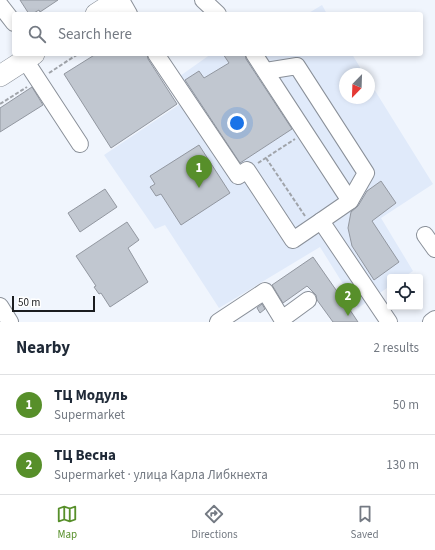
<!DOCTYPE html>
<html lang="en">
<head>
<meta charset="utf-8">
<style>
	:root { --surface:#fff; --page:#f6f6f7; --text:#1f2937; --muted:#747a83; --line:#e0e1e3; --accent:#578f2a }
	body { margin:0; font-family:"Source Sans 3",sans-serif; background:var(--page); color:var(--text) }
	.controls { position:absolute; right:12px; bottom:12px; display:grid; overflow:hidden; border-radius:4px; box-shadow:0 2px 6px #0003 }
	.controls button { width:36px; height:36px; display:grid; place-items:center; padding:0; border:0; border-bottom:1px solid var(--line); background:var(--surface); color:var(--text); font:20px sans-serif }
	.compass { position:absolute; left:339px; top:68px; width:36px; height:36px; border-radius:50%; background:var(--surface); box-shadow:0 2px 6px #0003; rotate:203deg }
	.scale { position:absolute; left:12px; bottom:10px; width:83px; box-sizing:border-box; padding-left:4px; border:2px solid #1a1c1f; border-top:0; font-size:11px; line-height:14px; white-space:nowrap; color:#1a1c1f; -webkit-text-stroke:3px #fff; paint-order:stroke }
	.you { position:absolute; left:237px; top:123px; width:14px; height:14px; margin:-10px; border:3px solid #fff; border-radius:50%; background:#1a73e8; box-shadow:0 0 0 6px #1a73e833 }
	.badge { display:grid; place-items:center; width:26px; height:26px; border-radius:50%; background:var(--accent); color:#fff; font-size:13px; font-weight:700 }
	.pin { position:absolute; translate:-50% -33px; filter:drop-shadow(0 1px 2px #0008) }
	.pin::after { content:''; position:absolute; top:21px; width:14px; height:12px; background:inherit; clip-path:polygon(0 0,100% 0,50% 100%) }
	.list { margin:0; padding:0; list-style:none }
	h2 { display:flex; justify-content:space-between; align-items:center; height:52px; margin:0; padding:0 16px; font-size:17px }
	h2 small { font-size:13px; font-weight:400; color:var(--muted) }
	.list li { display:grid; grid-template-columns:26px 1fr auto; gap:12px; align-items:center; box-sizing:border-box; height:60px; padding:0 16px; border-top:1px solid var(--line) }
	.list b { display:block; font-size:15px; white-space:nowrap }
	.list p { margin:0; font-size:13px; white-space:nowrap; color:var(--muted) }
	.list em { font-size:13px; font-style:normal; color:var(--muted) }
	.icon { flex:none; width:22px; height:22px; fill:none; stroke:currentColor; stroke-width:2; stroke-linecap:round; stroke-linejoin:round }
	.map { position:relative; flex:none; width:435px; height:322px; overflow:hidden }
	.search { position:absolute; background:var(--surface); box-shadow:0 2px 6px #0003; left:12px; right:12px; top:12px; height:44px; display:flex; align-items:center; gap:10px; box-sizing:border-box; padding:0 14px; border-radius:4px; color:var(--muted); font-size:15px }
	.sheet { height:172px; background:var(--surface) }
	nav { display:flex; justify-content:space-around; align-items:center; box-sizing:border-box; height:56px; border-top:1px solid var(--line); background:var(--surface); font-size:11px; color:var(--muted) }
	nav a { display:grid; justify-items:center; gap:2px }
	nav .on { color:var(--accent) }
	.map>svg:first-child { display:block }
	.built { fill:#e0eafa }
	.building { fill:#c1c7d0; stroke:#9297a0 }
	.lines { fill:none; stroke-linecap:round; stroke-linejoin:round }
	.minor-casing { stroke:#8a9099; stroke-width:18 }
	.major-casing { stroke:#8a9099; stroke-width:22 }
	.path { stroke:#a0a4aa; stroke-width:2; stroke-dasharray:4 2; stroke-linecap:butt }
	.minor { stroke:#fff; stroke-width:16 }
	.major { stroke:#fff; stroke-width:21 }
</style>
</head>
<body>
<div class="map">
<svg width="435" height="322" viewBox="0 0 435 322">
	<rect width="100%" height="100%" fill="#f0f5fd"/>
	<g class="built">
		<polygon points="322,5 327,14 307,14"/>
		<polygon points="211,54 352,54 364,74 345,74 345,98 369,98 369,81 433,184 381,218 413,271 404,277 390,277 390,286 358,308 320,247 219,308 165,225 155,229 104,155 192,96 180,76"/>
	</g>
	<g class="building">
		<polygon points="20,0 58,0 40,12 39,10 32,14 29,14"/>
		<polygon points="96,54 147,54 148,59 177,104 111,148 64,74"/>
		<polygon points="223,54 245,54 246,59 292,129 240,163 185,80 199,71 204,78 229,63"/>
		<polygon points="32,87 43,105 0,132 0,108"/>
		<polygon points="199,145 230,193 181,225 161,194 156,196 150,187 155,184 150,176"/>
		<polygon points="381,181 396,203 372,221 399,262 374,280 352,246 348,228 351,212 358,206 367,191"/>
		<polygon points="105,189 117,207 80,232 68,213"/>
		<polygon points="127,222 139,240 128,248 148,282 110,307 101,293 99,294 94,287 96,286 76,256"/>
		<polygon points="313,257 350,310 358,322 333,322 317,300 316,295 307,286 283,303 272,285"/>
		<polygon points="262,304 265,309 260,313 257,308"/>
	</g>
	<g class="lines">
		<g class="minor-casing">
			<g id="minor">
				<polyline points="121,0 129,14"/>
				<polyline points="203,0 218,14"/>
				<polyline points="0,5 14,23"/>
				<polyline points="156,54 238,176 247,170 293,240 321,221"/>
				<polyline points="254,54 350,201 321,221 389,322"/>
				<polyline points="25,60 80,144"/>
				<polyline points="266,71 297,66 366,173 350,201"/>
				<polyline points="425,235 435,249"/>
				<polyline points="0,306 10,322"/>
				<polyline points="218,322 265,291 282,319 308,300"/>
				<polyline points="431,322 435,319"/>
			</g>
		</g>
		<g class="major-casing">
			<g id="major">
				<polyline points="96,14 118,0"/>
				<polyline points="0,76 34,54"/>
			</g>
		</g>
		<g class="path">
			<polyline points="49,73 78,54"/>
			<polyline points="0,104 27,87"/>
			<polyline points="266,158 305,216"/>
			<polyline points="258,163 295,139"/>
		</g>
		<use href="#minor" class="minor"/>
		<use href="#major" class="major"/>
	</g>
</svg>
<div class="controls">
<button><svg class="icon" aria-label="locate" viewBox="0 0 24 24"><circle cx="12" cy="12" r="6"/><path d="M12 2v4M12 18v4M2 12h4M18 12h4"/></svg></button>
</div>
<svg class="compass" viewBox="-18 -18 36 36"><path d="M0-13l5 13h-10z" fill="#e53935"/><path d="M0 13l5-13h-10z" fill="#747a83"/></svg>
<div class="scale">50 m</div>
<div class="you"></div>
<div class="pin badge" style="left:199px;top:188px">1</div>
<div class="pin badge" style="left:348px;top:316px">2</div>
<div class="search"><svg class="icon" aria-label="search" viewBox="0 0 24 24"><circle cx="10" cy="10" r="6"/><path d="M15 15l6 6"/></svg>Search here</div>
</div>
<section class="sheet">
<h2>Nearby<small>2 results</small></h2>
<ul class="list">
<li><span class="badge">1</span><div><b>ТЦ Модуль</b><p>Supermarket</p></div><em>50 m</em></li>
<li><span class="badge">2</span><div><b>ТЦ Весна</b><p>Supermarket · улица Карла Либкнехта</p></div><em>130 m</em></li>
</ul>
</section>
<nav>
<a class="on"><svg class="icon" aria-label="map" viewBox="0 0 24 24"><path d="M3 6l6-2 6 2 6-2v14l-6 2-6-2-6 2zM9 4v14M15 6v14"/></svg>Map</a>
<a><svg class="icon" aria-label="directions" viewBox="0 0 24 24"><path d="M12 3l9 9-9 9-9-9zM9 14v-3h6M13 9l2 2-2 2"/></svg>Directions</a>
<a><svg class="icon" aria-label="saved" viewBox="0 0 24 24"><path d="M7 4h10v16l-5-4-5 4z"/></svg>Saved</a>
</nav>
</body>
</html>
